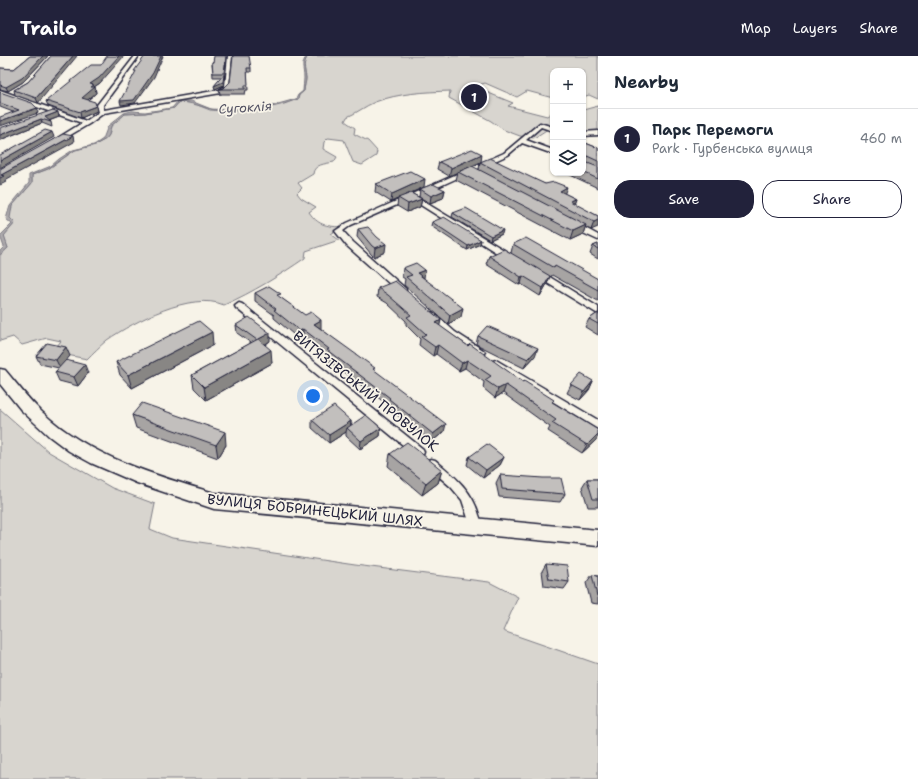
<!DOCTYPE html>
<html lang="en">
<head>
<meta charset="utf-8">
<style>
	:root { --surface:#fff; --page:#f2f2f3; --text:#1f2937; --muted:#747a83; --line:#e0e1e3; --accent:#22223b }
	body { margin:0; font-family:"Shantell Sans",sans-serif; background:var(--page); color:var(--text) }
	.controls { position:absolute; right:12px; top:12px; display:grid; overflow:hidden; border-radius:8px; box-shadow:0 1px 3px #0004 }
	.controls button { width:36px; height:36px; display:grid; place-items:center; padding:0; border:0; border-bottom:1px solid var(--line); background:var(--surface); color:var(--text); font:20px sans-serif }
	.you { position:absolute; left:313px; top:340px; width:14px; height:14px; margin:-10px; border:3px solid #fff; border-radius:50%; background:#1a73e8; box-shadow:0 0 0 6px #1a73e833 }
	.badge { display:grid; place-items:center; width:26px; height:26px; border-radius:50%; background:var(--accent); color:#fff; font-size:13px; font-weight:700 }
	.pin { position:absolute; translate:-50% -50%; border:2px solid #fff; box-shadow:0 1px 4px #0006 }
	.list { margin:0; padding:0; list-style:none }
	h2 { display:flex; justify-content:space-between; align-items:center; height:52px; margin:0; padding:0 16px; font-size:17px }
	h2 small { font-size:13px; font-weight:400; color:var(--muted) }
	.list li { display:grid; grid-template-columns:26px 1fr auto; gap:12px; align-items:center; box-sizing:border-box; height:60px; padding:0 16px; border-top:1px solid var(--line) }
	.list b { display:block; font-size:15px; white-space:nowrap }
	.list p { margin:0; font-size:13px; white-space:nowrap; color:var(--muted) }
	.list em { font-size:13px; font-style:normal; color:var(--muted) }
	.actions { display:flex; gap:8px; padding:12px 16px }
	.actions a { flex:1; padding:9px 0; border:1px solid var(--accent); border-radius:16px; text-align:center; font-size:14px; color:var(--accent) }
	.actions .main { background:var(--accent); color:#fff }
	.icon { flex:none; width:22px; height:22px; fill:none; stroke:currentColor; stroke-width:2; stroke-linecap:round; stroke-linejoin:round }
	.map { position:relative; flex:none; width:598px; height:723px; overflow:hidden }
	header { display:flex; align-items:center; gap:24px; box-sizing:border-box; height:56px; padding:0 20px; background:var(--accent); color:#fff }
	header strong { font-size:19px }
	nav { display:flex; gap:22px; margin-inline-start:auto; font-size:14px }
	main { display:flex }
	aside { flex:1; background:var(--surface) }
	.map>svg:first-child { display:block }
	.green { fill:#d8d5cf; stroke:#7d7c85 }
	.water { fill:#aeabad; stroke:#76747f }
	.lines { fill:none; stroke-linecap:round; stroke-linejoin:round }
	.minor-casing { stroke:#22223b; stroke-width:3 }
	.primary-casing { stroke:#22223b; stroke-width:3 }
	.minor { fill:#f7f3e8; fill-rule:evenodd }
	.primary { fill:#f7f3e8; fill-rule:evenodd }
	.wall { fill:#a7a4a3; stroke:#22223b }
	.shaded-wall { fill:#888684; stroke:#22223b }
	.building { fill:#c2bfbd; stroke:#22223b }
	.labels { text-anchor:middle; stroke-width:3.5; stroke-linejoin:round; paint-order:stroke }
	.far-water-label { font-size:13px; font-style:italic; fill:#535263; stroke:#f7f3e8 }
	.street-label { font-size:14px; fill:#22223b; stroke:#f7f3e8 }
</style>
</head>
<body>
<header>
<strong>Trailo</strong>
<nav><a>Map</a><a>Layers</a><a>Share</a></nav>
</header>
<main>
<div class="map">
<svg width="598" height="723" viewBox="0 0 598 723">
	<rect width="100%" height="100%" fill="#f7f3e8"/>
	<filter id="ink" filterUnits="userSpaceOnUse"><feTurbulence type="fractalNoise" baseFrequency=".025" numOctaves="2"/><feDisplacementMap in="SourceGraphic" scale="8" xChannelSelector="R" yChannelSelector="G"/><feConvolveMatrix kernelMatrix="1 2 1 2 8 2 1 2 1" color-interpolation-filters="sRGB"/></filter>
	<g filter="url(#ink)">
		<g class="green">
			<path d="M308,0H598V43L589,39L583,41V15H553V42L527,35L517,41L485,27L474,31L513,47L508,50L547,60L553,56V71H551L534,82L520,80L504,74L491,65L449,42L450,35C424,36 399,37 375,46C365,50 357,57 347,61L345,65L355,72L354,78L368,85L377,95L376,100L362,109L353,106L344,84L328,82L324,86L323,93L337,101L334,106C325,108 314,108 313,118L298,127L302,132L297,137L301,142L316,151L309,156C318,169 325,170 341,171L331,178L339,184L306,195L305,202C279,220 253,236 224,249C191,235 135,265 107,284C100,290 93,297 87,303L52,296L61,285L47,282L22,289L13,281L0,285V199L8,192L3,180L15,167L9,162L12,150L32,127V119L48,113L75,94L95,89L106,83L109,79L111,70L125,58L145,57L174,52L179,46H190L210,54L228,55L249,52L271,51L298,43L299,39L304,35C304,31 306,26 306,22C305,13 302,8 308,0Z"/>
			<polygon points="598,50 598,80 583,79 583,54"/>
			<polygon points="0,353 49,396 112,432 155,448 150,473 172,482 355,509 489,526 518,541 503,575 598,608 598,723 0,723"/>
		</g>
		<path class="water" d="M307,0H308C302,8 305,13 306,22C306,26 304,31 304,35L299,39L298,43C291,45 286,48 280,49C270,52 259,51 249,52C242,52 235,55 228,55C210,56 196,46 179,46L174,52L145,57L125,58L111,70L109,79L106,83L95,89L75,94L48,113L32,119V127L12,150L10,162L15,167L4,180L8,192L0,199V195L4,191L0,180L12,168L6,163L10,150L29,127V119L51,110L59,103L73,94L94,89L103,83L108,70L124,57L132,55L145,56L172,52L178,45H191L211,53L228,54L245,51L271,50L296,43L298,39L303,35C303,31 304,26 304,22C304,13 300,8 307,0Z"/>
		<g class="lines">
			<g class="minor-casing">
				<g id="minor">
					<polygon points="135,0 139,0 103,49 104,54 219,34 225,30 228,0 232,0 229,31 221,37 104,57 89,68 55,88 53,87 53,85 82,67 0,38 0,34 86,65 99,56 97,49"/>
					<polygon points="540,67 553,71 553,75 541,71 526,84 553,94 553,98 522,87 508,99 416,141 514,200 514,204 508,204 411,143 351,169 343,175 353,186 406,233 406,237 400,237 347,190 335,175 347,167 504,97"/>
					<polygon points="598,75 598,79 583,80 583,76"/>
					<polygon points="570,167 576,167 598,179 598,184 570,171"/>
					<polygon points="534,215 540,215 598,251 598,258 534,219"/>
					<polygon points="239,247 242,248 423,393 424,396 423,399 419,400 415,399 236,252 235,250"/>
					<path d="M431,256L434,257L455,276L483,294L485,296L483,298C472,301 437,269 428,261L427,259L428,257Z"/>
					<polygon points="496,304 598,364 598,373 493,309 491,307 493,305"/>
					<path d="M431,403L435,404C454,420 472,434 479,459C481,464 482,469 480,474L476,475L472,474L462,444L451,431L427,410L426,407L427,404Z"/>
				</g>
			</g>
			<g class="primary-casing">
				<path id="primary" d="M0,313L5,314C17,328 28,343 42,356C89,400 153,419 214,437L598,474V490L214,453L137,427L91,407L69,395L49,380L21,354L0,328Z"/>
			</g>
			<use href="#minor" class="minor"/>
			<use href="#primary" class="primary"/>
		</g>
		<g class="wall">
			<polygon points="30,0 48,0 23,26 8,35 0,33 0,12 14,13"/>
			<polygon points="51,0 38,47 15,39 14,34 28,26"/>
			<polygon points="226,0 224,29 215,33 221,21 213,21 212,6"/>
			<polygon points="233,0 251,12 251,16 247,16 248,34 246,34 245,38 220,38 219,33 224,32 230,26"/>
			<polygon points="100,27 94,31 95,31 96,37 88,44 97,55 81,62 48,50 46,45"/>
			<polygon points="0,36 38,57 13,56 0,51"/>
			<polygon points="53,54 59,61 49,65 51,66 52,71 42,67 0,84"/>
			<polygon points="583,86 598,92 598,132 566,117 583,117"/>
			<polygon points="439,106 481,106 449,120 437,113"/>
			<polygon points="480,106 545,128 576,143 574,148 598,160 591,174 585,171 583,178 570,184 456,124 458,116 479,114"/>
			<polygon points="376,128 424,131 411,137 422,143 420,151 407,156 397,150 398,142 391,146 375,136"/>
			<polygon points="420,133 445,134 443,142 430,147 419,141"/>
			<polygon points="453,157 502,178 490,184 452,161"/>
			<polygon points="432,166 481,184 480,188 467,194 431,170"/>
			<polygon points="358,173 385,196 374,201 371,198 357,181"/>
			<polygon points="513,188 598,223 598,245 552,219 551,221 550,220 547,228 540,240 521,228 519,229 486,208 489,200 511,197"/>
			<polygon points="598,188 598,203 590,198 593,190"/>
			<polygon points="403,212 424,222 461,261 448,268 404,229 405,223 402,221"/>
			<polygon points="378,232 441,264 439,270 468,290 523,326 553,347 596,384 582,397 548,375 550,371 503,337 495,342 483,332 484,326 465,312 459,315 436,298 433,300 419,289 420,283 406,269 406,265 387,247 377,241"/>
			<polygon points="255,237 281,242 374,314 444,376 431,386 387,351 388,349 326,303 326,299 303,282 300,284 274,262 274,259 255,245"/>
			<polygon points="598,257 598,279 585,271 589,263"/>
			<polygon points="236,269 270,285 265,289 272,307 206,344 194,332 192,319 251,287 237,277"/>
			<polygon points="478,280 535,300 524,312 476,288"/>
			<polygon points="213,289 132,332 120,319 116,306"/>
			<polygon points="36,300 70,300 66,304 88,317 78,330 59,325 55,316 59,312 40,308"/>
			<polygon points="593,325 589,334 580,344 567,337 571,329"/>
			<polygon points="132,359 226,389 218,402 136,372"/>
			<polygon points="312,364 351,365 351,369 381,372 380,380 360,393 346,380 346,376 329,387 312,372"/>
			<polygon points="390,398 442,414 438,427 422,439 388,410"/>
			<polygon points="469,401 504,401 500,409 483,422 467,409"/>
			<polygon points="500,419 565,438 560,446 499,441 496,427"/>
			<polygon points="587,423 598,423 598,451 588,451 582,431"/>
			<polygon points="546,508 569,526 564,533 544,530 542,515"/>
			<polygon points="592,519 598,520 598,548 591,547 586,527"/>
		</g>
		<g class="shaded-wall">
			<polygon points="43,0 48,0 23,26 8,35 6,31"/>
			<polygon points="73,0 77,0 38,47 36,42"/>
			<polygon points="119,0 124,0 100,27 94,31 95,31 96,37 84,47 82,42 90,28"/>
			<polygon points="161,0 163,0 154,21 135,47 121,49 120,45"/>
			<polygon points="224,19 224,29 215,33 214,30"/>
			<polygon points="96,50 97,55 81,62 80,56"/>
			<polygon points="37,52 38,57 0,70 0,65"/>
			<polygon points="58,56 59,61 48,65 45,61"/>
			<polygon points="41,63 42,67 0,84 0,79"/>
			<polygon points="52,76 54,81 0,112 0,105"/>
			<polygon points="73,80 74,86 5,124 6,126 0,129 0,122 1,119"/>
			<polygon points="482,98 481,106 449,120 451,112"/>
			<polygon points="425,123 424,131 391,146 392,138"/>
			<polygon points="567,131 564,139 560,135"/>
			<polygon points="445,134 443,142 430,147 431,140"/>
			<polygon points="422,143 420,151 407,156 408,148"/>
			<polygon points="576,143 573,151 570,145"/>
			<polygon points="598,164 598,171 591,174 594,166"/>
			<polygon points="586,169 583,178 570,184 573,175"/>
			<polygon points="503,174 502,178 490,184 491,180"/>
			<polygon points="481,184 480,188 467,194 468,190"/>
			<polygon points="386,188 385,196 374,201 375,192"/>
			<polygon points="425,214 424,222 417,217"/>
			<polygon points="523,220 521,228 519,229 521,221"/>
			<polygon points="550,220 547,228 540,240 543,232"/>
			<polygon points="463,252 461,261 448,268 450,259"/>
			<polygon points="321,264 321,273 314,268"/>
			<polygon points="441,264 439,273 436,267"/>
			<polygon points="303,273 303,282 300,284 300,275"/>
			<polygon points="212,276 213,289 132,332 128,319"/>
			<polygon points="270,277 270,285 258,293 257,284"/>
			<polygon points="438,289 436,298 433,300 435,291"/>
			<polygon points="66,291 70,300 60,312 56,304"/>
			<polygon points="538,292 535,300 524,312 528,303"/>
			<polygon points="271,294 272,307 206,344 204,331"/>
			<polygon points="467,304 465,312 459,315 462,307"/>
			<polygon points="85,309 88,317 78,330 74,321"/>
			<polygon points="593,325 589,334 580,344 584,336"/>
			<polygon points="506,329 503,337 495,342 498,333"/>
			<polygon points="351,365 350,374 347,372 346,376 329,387 329,379"/>
			<polygon points="446,368 444,376 431,386 433,378"/>
			<polygon points="381,372 380,380 360,393 361,385"/>
			<polygon points="225,376 226,389 218,402 216,389"/>
			<polygon points="598,378 598,380 596,384 582,397 587,389"/>
			<polygon points="504,401 500,409 483,422 486,414"/>
			<polygon points="442,414 438,427 422,439 426,427"/>
		</g>
		<g class="building">
			<polygon points="30,0 43,0 22,22 6,31 0,29 0,12 14,13"/>
			<polygon points="51,0 73,0 36,42 14,34 28,26"/>
			<polygon points="107,0 119,0 99,22 90,28 94,29 91,31 95,31 82,42 95,46 96,50 80,56 46,45 91,9 101,9"/>
			<polygon points="145,0 161,0 153,17 134,44 120,45 136,15 134,15"/>
			<polygon points="214,0 226,0 224,17 213,17 212,6 213,6"/>
			<polygon points="233,0 249,0 251,12 247,12 248,29 245,29 245,33 219,33 224,32 230,26"/>
			<polygon points="223,19 224,19 223,26 214,30"/>
			<polygon points="0,36 32,47 37,52 0,65 0,61 19,54 0,47"/>
			<polygon points="53,54 58,56 45,61 51,66 41,63 0,79 0,72"/>
			<polygon points="45,74 52,76 0,105 0,99"/>
			<polygon points="63,78 73,80 1,119 4,120 0,122 0,113"/>
			<polygon points="583,86 598,92 598,105 585,99 585,106 598,111 598,123 583,116"/>
			<polygon points="472,93 482,98 451,112 439,106"/>
			<polygon points="490,102 545,128 554,126 567,131 560,135 576,143 570,145 598,160 598,164 594,166 480,106"/>
			<polygon points="472,110 586,169 573,175 458,116"/>
			<polygon points="410,115 425,123 392,138 376,128"/>
			<polygon points="433,128 445,134 431,140 420,133"/>
			<polygon points="411,137 422,143 408,148 398,142"/>
			<polygon points="466,152 503,174 491,180 453,157"/>
			<polygon points="444,161 481,184 468,190 432,166"/>
			<polygon points="368,171 377,181 386,188 375,192 372,190 358,173"/>
			<polygon points="526,182 598,223 598,234 555,210 554,212 513,188"/>
			<polygon points="598,188 598,193 593,190"/>
			<polygon points="504,193 550,220 543,232 523,220 521,221 489,200"/>
			<polygon points="416,207 425,214 417,217 463,252 450,259 406,221 412,219 403,212"/>
			<polygon points="395,225 441,264 436,267 468,290 470,288 523,326 524,325 554,344 552,346 598,374 598,378 587,389 552,367 556,364 506,329 498,333 485,324 491,320 467,304 462,307 438,289 435,291 421,281 426,278 407,261 411,259 388,239 378,232"/>
			<polygon points="269,230 281,238 277,239 305,259 311,256 321,264 314,268 375,312 373,313 446,368 433,378 389,343 390,342 327,294 329,293 303,273 300,275 274,254 276,253 255,237"/>
			<polygon points="598,257 598,268 589,263"/>
			<polygon points="249,261 270,277 257,284 236,269"/>
			<polygon points="199,265 212,276 128,319 116,306"/>
			<polygon points="487,270 538,292 528,303 478,280"/>
			<polygon points="258,283 271,294 204,331 192,319"/>
			<polygon points="47,287 66,291 56,304 36,300"/>
			<polygon points="66,304 85,309 74,321 55,316"/>
			<polygon points="581,318 593,325 584,336 571,329"/>
			<polygon points="142,347 225,376 216,389 132,359"/>
			<polygon points="334,350 351,365 329,379 312,364"/>
			<polygon points="366,359 381,372 361,385 347,372"/>
			<polygon points="407,386 442,414 426,427 390,398"/>
			<polygon points="487,388 504,401 486,414 469,401"/>
			<polygon points="500,419 543,422 561,422 565,438 502,433"/>
			<polygon points="587,423 598,423 598,443 593,443"/>
			<polygon points="546,508 567,510 569,526 549,523"/>
			<polygon points="592,519 598,520 598,540 597,540"/>
		</g>
	</g>
	<g class="labels">
		<g class="far-water-label">
			<text transform="translate(245 51) rotate(-4)" y="5">Сугоклія</text>
		</g>
		<g class="street-label">
			<text transform="translate(366 335) rotate(39)" y="5">ВИТЯЗІВСЬКИЙ ПРОВУЛОК</text>
			<text transform="translate(315 454) rotate(6)" y="5">ВУЛИЦЯ БОБРИНЕЦЬКИЙ ШЛЯХ</text>
		</g>
	</g>
</svg>
<div class="controls">
<button>+</button>
<button>−</button>
<button><svg class="icon" aria-label="layers" viewBox="0 0 24 24"><path d="M12 4l9 5-9 5-9-5zM3 14l9 5 9-5"/></svg></button>
</div>
<div class="you"></div>
<div class="pin badge" style="left:474px;top:41px">1</div>
</div>
<aside>
<h2>Nearby<small></small></h2>
<ul class="list">
<li><span class="badge">1</span><div><b>Парк Перемоги</b><p>Park · Гурбенська вулиця</p></div><em>460 m</em></li>
</ul>
<div class="actions"><a class="main">Save</a><a>Share</a></div>
</aside>
</main>
</body>
</html>
